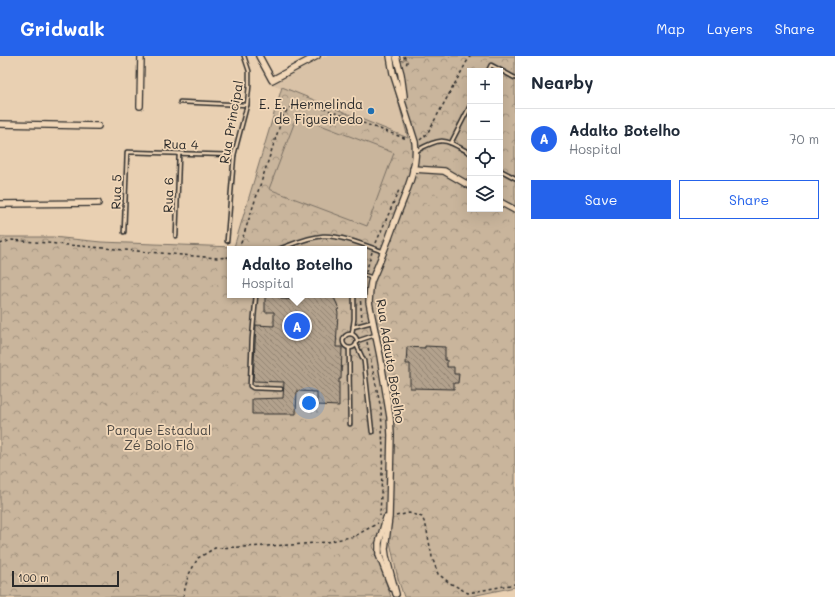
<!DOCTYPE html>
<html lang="en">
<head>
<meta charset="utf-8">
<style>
	:root { --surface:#fff; --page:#f6f6f7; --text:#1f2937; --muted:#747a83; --line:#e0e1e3; --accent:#2563eb }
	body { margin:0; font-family:Mali,sans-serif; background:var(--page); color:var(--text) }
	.controls { position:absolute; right:12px; top:12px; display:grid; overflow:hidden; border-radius:0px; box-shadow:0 4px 16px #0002 }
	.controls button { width:36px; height:36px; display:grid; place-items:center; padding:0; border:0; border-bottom:1px solid var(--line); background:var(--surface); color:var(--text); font:20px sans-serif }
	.scale { position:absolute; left:12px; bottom:10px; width:107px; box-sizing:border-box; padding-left:4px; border:2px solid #2b2b2b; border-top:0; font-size:11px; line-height:14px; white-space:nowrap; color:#2b2b2b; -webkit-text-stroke:3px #f1d7b8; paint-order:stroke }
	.you { position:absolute; left:309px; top:347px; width:14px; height:14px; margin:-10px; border:3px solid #fff; border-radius:50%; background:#1a73e8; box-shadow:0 0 0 6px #1a73e833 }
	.badge { display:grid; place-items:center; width:26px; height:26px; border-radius:50%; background:var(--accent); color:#fff; font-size:13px; font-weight:700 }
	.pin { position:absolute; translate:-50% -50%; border:2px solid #fff; box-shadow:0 1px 4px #0006 }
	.popup { position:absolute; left:227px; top:190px; width:140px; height:52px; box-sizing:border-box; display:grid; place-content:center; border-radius:0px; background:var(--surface); filter:drop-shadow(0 1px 3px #0005); font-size:13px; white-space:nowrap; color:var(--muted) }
	.popup b { font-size:15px; color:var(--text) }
	.popup::after { content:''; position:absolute; left:50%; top:100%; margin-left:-8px; border:8px solid transparent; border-top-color:var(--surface) }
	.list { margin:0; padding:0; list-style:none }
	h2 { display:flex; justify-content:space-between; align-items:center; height:52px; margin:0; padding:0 16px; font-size:17px }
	h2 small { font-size:13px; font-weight:400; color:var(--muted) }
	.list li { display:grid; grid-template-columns:26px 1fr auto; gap:12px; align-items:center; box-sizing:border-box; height:60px; padding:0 16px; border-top:1px solid var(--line) }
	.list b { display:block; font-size:15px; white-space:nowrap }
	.list p { margin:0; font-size:13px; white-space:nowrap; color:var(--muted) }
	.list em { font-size:13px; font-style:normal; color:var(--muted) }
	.actions { display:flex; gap:8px; padding:12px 16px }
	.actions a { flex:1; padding:9px 0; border:1px solid var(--accent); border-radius:0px; text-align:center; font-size:14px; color:var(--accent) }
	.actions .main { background:var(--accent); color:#fff }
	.icon { flex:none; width:22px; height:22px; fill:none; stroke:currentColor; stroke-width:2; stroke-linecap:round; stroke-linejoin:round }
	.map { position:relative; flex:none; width:515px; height:541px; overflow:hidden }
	header { display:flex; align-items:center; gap:24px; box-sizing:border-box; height:56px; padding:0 20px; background:var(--accent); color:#fff }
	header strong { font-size:19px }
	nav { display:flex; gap:22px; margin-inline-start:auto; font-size:14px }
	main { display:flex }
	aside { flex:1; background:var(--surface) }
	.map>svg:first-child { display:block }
	.built { fill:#d9c2a7 }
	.park { fill:url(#park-crowns); stroke:#7a7064; fill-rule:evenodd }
	.pitch { fill:#c9b59c; stroke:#7a7064 }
	.building { fill:url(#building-back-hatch); stroke:#2b2b2b }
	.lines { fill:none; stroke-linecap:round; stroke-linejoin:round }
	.service-casing { stroke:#2b2b2b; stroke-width:5.5 }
	.minor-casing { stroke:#2b2b2b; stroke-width:8 }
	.path { stroke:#2b2b2b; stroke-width:1.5; stroke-dasharray:3 3; stroke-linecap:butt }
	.service { stroke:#f1d7b8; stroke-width:2.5 }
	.minor { stroke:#f1d7b8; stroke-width:5.5 }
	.poi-dot { fill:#1f6fb2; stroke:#f1d7b8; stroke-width:1.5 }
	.labels { text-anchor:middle; stroke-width:3.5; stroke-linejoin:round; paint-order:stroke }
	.poi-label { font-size:13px; fill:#2b2b2b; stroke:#f1d7b8; text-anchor:end }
	.street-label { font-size:13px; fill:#2b2b2b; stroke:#f1d7b8 }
	.park-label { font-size:13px; fill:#4b4742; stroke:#f1d7b8 }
</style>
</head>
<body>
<header>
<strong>Gridwalk</strong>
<nav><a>Map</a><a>Layers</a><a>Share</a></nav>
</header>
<main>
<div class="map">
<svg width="515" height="541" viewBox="0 0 515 541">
	<defs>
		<pattern id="park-crowns" width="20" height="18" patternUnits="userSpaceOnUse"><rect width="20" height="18" fill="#c9b59c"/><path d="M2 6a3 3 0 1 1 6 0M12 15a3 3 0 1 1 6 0" fill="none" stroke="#a3937f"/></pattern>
		<pattern id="building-back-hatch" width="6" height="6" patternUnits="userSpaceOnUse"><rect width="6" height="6" fill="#b3a28d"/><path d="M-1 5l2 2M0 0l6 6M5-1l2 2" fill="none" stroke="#928473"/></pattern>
	</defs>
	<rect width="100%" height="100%" fill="#e9d0b2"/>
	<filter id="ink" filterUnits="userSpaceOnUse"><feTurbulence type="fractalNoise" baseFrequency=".025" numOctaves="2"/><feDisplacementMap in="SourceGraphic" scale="8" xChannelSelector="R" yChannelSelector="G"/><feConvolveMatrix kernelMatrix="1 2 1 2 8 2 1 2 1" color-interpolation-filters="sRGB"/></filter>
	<g filter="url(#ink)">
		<polygon class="built" points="326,0 385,0 408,82 272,29"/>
		<path class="park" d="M403,0H515V531L467,541H404L398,523L390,486L374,487L373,490L391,541H0V181H53L101,186L234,191L282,31L408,82L388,7L404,4ZM470,15H500V153H470ZM230,193H364V239H230Z"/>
		<polygon class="pitch" points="297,60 394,97 367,170 269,133"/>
		<g class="building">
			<polygon points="265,239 282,239 281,243 296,244 297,239 333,239 339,253 337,254 338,257 336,291 342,291 341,323 339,323 339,350 317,349 317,336 297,335 296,358 252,358 252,343 283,342 284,326 253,325 256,269 274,270 274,256 265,256"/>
			<polygon points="425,290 445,291 445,304 447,304 447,311 454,311 454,318 459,318 458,327 454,327 454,333 410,332 410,308 406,308 407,291 425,292"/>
		</g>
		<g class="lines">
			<g class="service-casing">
				<g id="service">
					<polyline points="488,15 491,9 515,22"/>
					<polyline points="180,46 247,49"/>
					<polyline points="451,87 470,50"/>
					<path d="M416,95C443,80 444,83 470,97"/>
					<polyline points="500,114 515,122"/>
					<polyline points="124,176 127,96 234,99"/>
					<polyline points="176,180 179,98"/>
					<polyline points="227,185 234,99 247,49 249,30 249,15 244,0"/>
					<path d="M279,193C293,188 308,181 323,180C341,179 367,190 384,196"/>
					<polyline points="364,219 373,222"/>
					<polyline points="256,239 252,283 250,330 253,332 281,333"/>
					<polyline points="353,271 372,266"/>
					<polyline points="352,278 354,263 354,239"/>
					<circle cx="350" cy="285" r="7"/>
					<polyline points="357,285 375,279"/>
					<polyline points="356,288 364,305 372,376"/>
					<polyline points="349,292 350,368"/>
				</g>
			</g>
			<g class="minor-casing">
				<g id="minor">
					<polyline points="259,0 272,24 317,0"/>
					<path d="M390,0L393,17L415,86C418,111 407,134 398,157C390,180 381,203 371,226L370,232L369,246L380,300L390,361L391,379L389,461L385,493L386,500L396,538"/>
					<polyline points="396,0 401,18 404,40"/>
					<polyline points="140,50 141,0"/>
					<polyline points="0,68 98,70"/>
					<polyline points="413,113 444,115 470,130"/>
					<polyline points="500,146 515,154"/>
					<polyline points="0,148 98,147"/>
					<polyline points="386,462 379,487 379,499 392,532"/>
				</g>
			</g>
			<g class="path">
				<polyline points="404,0 407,6 406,10"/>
				<polyline points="420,84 427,78 470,0"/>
				<polyline points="376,187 399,134"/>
				<polyline points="0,188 12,184 217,202 230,201"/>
				<path d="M239,193L283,60C290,49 297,47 308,47L407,83"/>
				<polyline points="366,216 372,196"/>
				<polyline points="360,239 362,264"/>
				<polyline points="367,286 381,353 383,394 380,460"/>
				<polyline points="396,460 409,457 422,461 426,470 432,501 438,518 450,527 468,537 515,528"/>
				<polyline points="183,541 188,520 198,502 215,492 291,489 327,486 355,480 378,467"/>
			</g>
			<use href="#service" class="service"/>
			<use href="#minor" class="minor"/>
		</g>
	</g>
	<circle class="poi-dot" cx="371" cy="55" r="4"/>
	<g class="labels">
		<g class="poi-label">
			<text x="363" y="53">E. E. Hermelinda<tspan x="363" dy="15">de Figueiredo</tspan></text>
		</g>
		<g class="street-label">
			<text transform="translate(231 66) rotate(-80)" y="5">Rua Principal</text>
			<text transform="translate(181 88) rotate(2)" y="5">Rua 4</text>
			<text transform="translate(116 136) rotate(-88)" y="5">Rua 5</text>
			<text transform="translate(168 139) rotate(-88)" y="5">Rua 6</text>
			<text transform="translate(391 305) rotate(81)" y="5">Rua Adauto Botelho</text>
		</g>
		<g class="park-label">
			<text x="159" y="379">Parque Estadual<tspan x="159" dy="15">Zé Bolo Flô</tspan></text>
		</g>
	</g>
</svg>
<div class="controls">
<button>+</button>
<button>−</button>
<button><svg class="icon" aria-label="locate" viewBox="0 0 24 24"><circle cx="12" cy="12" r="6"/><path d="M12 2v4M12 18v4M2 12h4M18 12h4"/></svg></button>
<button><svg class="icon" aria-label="layers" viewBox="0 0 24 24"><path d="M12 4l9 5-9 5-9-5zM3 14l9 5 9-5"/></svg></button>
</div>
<div class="scale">100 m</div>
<div class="you"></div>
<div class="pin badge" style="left:297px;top:270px">A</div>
<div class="popup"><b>Adalto Botelho</b>Hospital</div>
</div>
<aside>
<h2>Nearby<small></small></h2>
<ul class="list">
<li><span class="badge">A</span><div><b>Adalto Botelho</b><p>Hospital</p></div><em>70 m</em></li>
</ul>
<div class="actions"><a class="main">Save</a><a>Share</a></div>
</aside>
</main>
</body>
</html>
